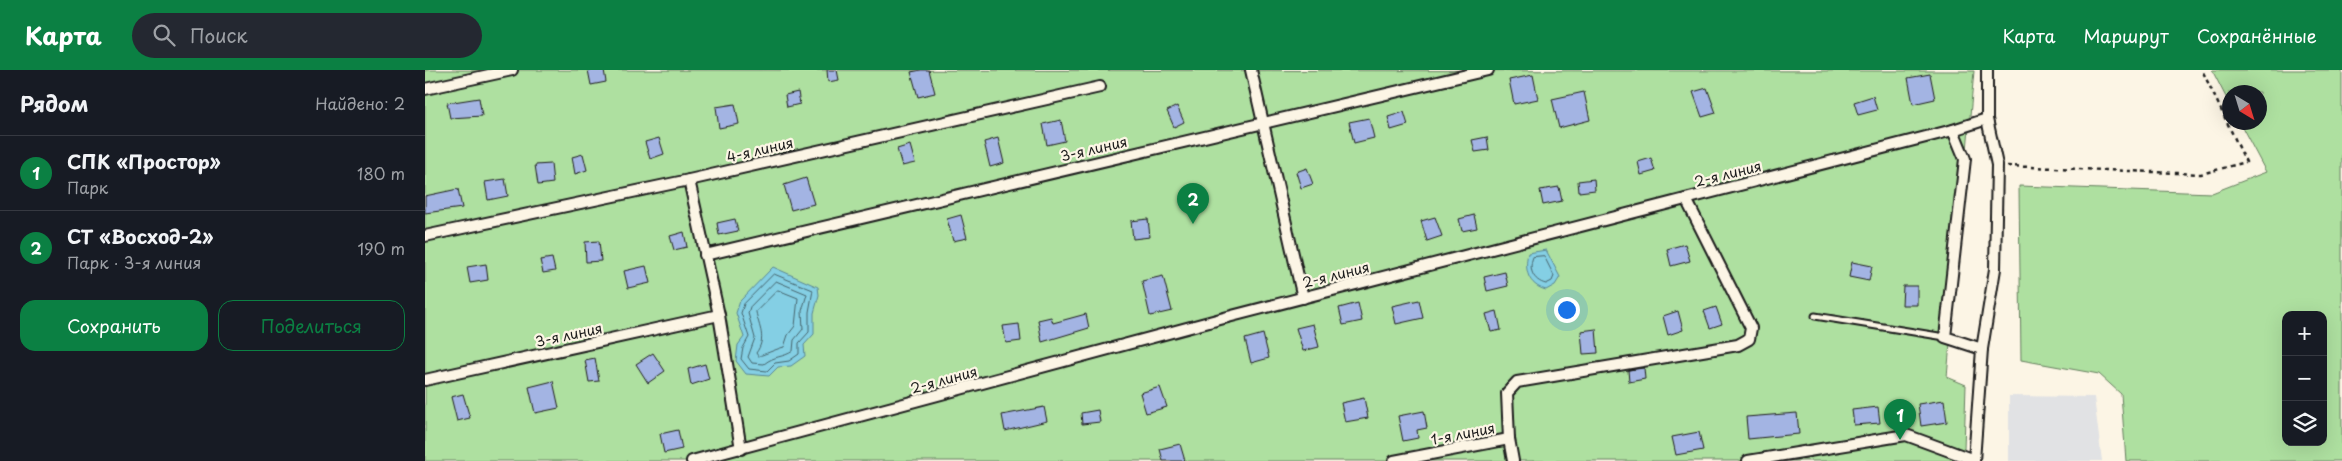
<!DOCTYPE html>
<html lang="ru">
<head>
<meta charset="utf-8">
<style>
	:root { --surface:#171b24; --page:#242831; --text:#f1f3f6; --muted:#9ea1a6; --line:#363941; --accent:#0b8043 }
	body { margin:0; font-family:"Playpen Sans",sans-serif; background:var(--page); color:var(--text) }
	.controls { position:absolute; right:15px; bottom:15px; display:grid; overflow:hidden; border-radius:10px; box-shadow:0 5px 20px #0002 }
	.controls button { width:45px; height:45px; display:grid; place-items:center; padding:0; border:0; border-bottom:1px solid var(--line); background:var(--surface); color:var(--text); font:25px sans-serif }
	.compass { position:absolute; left:1797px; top:15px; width:45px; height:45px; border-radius:50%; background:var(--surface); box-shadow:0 5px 20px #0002; rotate:142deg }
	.you { position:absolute; left:1141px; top:239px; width:18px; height:18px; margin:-12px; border:4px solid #fff; border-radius:50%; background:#1a73e8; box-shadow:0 0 0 8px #1a73e833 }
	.badge { display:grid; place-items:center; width:32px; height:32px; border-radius:50%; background:var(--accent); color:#fff; font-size:16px; font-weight:700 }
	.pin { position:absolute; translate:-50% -41px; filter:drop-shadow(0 1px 2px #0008) }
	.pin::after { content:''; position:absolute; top:26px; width:18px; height:15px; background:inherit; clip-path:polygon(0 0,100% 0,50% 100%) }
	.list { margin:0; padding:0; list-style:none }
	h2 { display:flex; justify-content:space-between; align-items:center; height:65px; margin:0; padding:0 20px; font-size:21px }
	h2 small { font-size:16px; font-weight:400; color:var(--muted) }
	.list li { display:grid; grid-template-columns:32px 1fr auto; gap:15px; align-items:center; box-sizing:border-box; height:75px; padding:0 20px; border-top:1px solid var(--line) }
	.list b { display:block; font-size:19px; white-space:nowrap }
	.list p { margin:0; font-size:16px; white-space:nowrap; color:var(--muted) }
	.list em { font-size:16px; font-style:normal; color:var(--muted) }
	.actions { display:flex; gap:10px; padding:15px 20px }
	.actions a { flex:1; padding:11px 0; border:1px solid var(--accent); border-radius:15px; text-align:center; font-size:18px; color:var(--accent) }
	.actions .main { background:var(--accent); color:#fff }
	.icon { flex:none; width:28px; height:28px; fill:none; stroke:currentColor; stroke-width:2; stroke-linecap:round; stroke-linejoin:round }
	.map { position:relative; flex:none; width:1917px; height:391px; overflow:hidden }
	header { display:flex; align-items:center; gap:30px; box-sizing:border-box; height:70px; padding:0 25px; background:var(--accent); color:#fff }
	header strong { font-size:24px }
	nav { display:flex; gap:28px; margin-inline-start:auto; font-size:18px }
	.search { width:350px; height:45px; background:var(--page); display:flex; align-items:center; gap:12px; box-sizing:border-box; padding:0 18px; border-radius:28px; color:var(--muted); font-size:19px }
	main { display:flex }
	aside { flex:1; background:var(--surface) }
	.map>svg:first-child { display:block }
	.built { fill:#e1e2e4 }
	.green { fill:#aee0a0; stroke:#657e5e; fill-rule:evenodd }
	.water { fill:#84cfe4; stroke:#5a8794 }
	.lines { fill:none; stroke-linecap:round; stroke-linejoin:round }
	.shore { stroke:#46646c; stroke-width:1 }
	.building { fill:#a3b4e3; stroke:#1c1c1c }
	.lane-casing { stroke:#1c1c1c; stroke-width:9 }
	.street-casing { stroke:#1c1c1c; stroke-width:14 }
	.path { stroke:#1c1c1c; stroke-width:2.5; stroke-dasharray:4 4; stroke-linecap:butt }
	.lane { stroke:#fcf5e5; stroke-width:5 }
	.street { stroke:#fcf5e5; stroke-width:10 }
	.labels { text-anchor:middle; stroke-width:4.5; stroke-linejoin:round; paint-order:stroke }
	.street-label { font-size:14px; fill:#1c1c1c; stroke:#fcf5e5 }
</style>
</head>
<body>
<header>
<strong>Карта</strong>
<div class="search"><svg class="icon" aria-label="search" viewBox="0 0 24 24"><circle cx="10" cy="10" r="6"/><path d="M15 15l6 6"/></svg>Поиск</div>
<nav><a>Карта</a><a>Маршрут</a><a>Сохранённые</a></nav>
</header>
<main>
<aside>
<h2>Рядом<small>Найдено: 2</small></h2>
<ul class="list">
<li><span class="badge">1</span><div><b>СПК «Простор»</b><p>Парк</p></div><em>180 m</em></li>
<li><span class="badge">2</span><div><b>СТ «Восход-2»</b><p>Парк · 3-я линия</p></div><em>190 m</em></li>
</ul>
<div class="actions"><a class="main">Сохранить</a><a>Поделиться</a></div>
</aside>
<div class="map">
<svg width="1917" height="391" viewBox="0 0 1917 391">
	<rect width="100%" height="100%" fill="#fcf5e5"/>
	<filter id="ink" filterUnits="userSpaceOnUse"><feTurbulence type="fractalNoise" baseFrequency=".02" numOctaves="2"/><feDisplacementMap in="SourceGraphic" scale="10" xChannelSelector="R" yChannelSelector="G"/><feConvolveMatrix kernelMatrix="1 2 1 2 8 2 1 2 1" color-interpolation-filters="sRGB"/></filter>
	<g filter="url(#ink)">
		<polygon class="built" points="1584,326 1669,327 1677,391 1584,391"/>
		<g class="green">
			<polygon points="0,0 1549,1 1522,307 1541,315 1539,379 1536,391 0,391"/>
			<path d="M1787,0H1917V391H1701L1696,324L1674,304L1596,290L1594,116L1787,123L1841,102L1815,53L1834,52V22H1804V33ZM1861,245H1898V372H1861Z"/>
		</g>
		<g class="water">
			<path d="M1121,180L1135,207L1130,215L1121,220C1103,215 1099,200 1103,183Z"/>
			<polygon points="348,197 393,217 394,225 389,243 389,264 379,275 380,286 366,296 353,297 344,306 321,304 311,291 313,275 319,267 311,243 315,231"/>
		</g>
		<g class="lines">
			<g class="shore">
				<path d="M1119,186L1129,206L1127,211L1121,214C1108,211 1103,199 1108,187Z"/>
				<polygon points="349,204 388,220 384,242 384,262 374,273 374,284 364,291 350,293 342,301 324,299 316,289 318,278 324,267 316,243 319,234"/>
				<path d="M351,211L382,224L377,241L378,259L369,270L368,281C358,288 350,285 339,294L327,293L323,287L330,268L323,243L325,237Z"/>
				<path d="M353,220L373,228L370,256L363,265L359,277C351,279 336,286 333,286L331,283C342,268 334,258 331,242Z"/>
			</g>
		</g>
		<g class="building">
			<polygon points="163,0 179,0 181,12 166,15"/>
			<polygon points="402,0 412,0 414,10 403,12"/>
			<polygon points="496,0 504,0 510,23 493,27 486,2"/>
			<polygon points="1505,4 1510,29 1488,34 1483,8"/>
			<polygon points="1108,5 1113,29 1089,34 1084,10"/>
			<polygon points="1282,18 1291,43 1277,47 1268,22"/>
			<polygon points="373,22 375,34 362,37 360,25"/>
			<polygon points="1159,22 1165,50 1134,58 1127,29"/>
			<polygon points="1448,26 1452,40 1433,45 1429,32"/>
			<polygon points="54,28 57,46 25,48 22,33"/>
			<polygon points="310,34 314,54 294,58 291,37"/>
			<polygon points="752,36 759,52 749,57 742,41"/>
			<polygon points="979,42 983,55 966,60 963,47"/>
			<polygon points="944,48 949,68 929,73 924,52"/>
			<polygon points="636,50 640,71 622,75 618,54"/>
			<polygon points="1062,67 1064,80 1050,82 1047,70"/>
			<polygon points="234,68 239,84 225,89 220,72"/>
			<polygon points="573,68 579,93 565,97 559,72"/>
			<polygon points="485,75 490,93 477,96 472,79"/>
			<polygon points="158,84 162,100 150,104 147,87"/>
			<polygon points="1226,88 1230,101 1216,105 1213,92"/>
			<polygon points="126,94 128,113 113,115 110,95"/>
			<polygon points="882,98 888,114 876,118 871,102"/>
			<polygon points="381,108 389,134 366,140 359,115"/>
			<polygon points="80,109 83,126 63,130 60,112"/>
			<polygon points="1169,109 1170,120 1154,122 1153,111"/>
			<polygon points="1134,117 1137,131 1118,135 1115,120"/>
			<polygon points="33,119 37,138 0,143 0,126"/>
			<polygon points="536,145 542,168 528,171 522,149"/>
			<polygon points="1049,145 1052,158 1037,161 1034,149"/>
			<polygon points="1010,147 1017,166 1002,171 996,151"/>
			<polygon points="310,149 313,161 294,165 292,153"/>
			<polygon points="723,149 725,167 708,169 706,151"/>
			<polygon points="259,162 262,177 249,180 245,166"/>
			<polygon points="174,171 176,191 161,192 160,172"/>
			<polygon points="1260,174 1265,191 1246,196 1242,179"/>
			<polygon points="127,188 130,201 118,203 115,190"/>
			<polygon points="1427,192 1447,196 1444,211 1424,207"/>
			<polygon points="61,194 63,210 45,213 42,197"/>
			<polygon points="221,196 225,213 203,218 199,201"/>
			<polygon points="1080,202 1083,216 1062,221 1059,207"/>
			<polygon points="738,206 747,241 725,246 717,211"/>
			<polygon points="1478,216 1492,216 1492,235 1477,235"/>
			<polygon points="994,230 998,248 971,254 967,236"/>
			<polygon points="933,233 937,251 918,255 914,238"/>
			<polygon points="1291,237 1297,254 1285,258 1279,241"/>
			<polygon points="1072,241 1076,260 1066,262 1061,244"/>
			<polygon points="1253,241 1258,260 1243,265 1238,246"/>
			<polygon points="661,244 664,258 617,272 613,250 626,247 628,253"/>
			<polygon points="594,254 596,271 581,273 578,256"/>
			<polygon points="888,254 894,277 878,281 871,258"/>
			<polygon points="1171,259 1173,283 1158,284 1156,261"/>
			<polygon points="838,264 844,288 826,293 820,269"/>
			<polygon points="228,283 240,301 223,313 211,294"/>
			<polygon points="170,288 174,311 164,312 160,290"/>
			<polygon points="280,294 284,309 266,315 263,299"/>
			<polygon points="1219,298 1220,309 1204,312 1203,300"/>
			<polygon points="128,311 134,338 110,343 104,317"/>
			<polygon points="735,317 742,337 721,343 715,323"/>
			<polygon points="38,324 45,348 32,351 26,327"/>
			<polygon points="939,328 943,348 920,352 916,333"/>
			<polygon points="1519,330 1522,352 1496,356 1493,334"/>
			<polygon points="619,337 622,351 580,361 577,345"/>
			<polygon points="1453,337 1455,353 1429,355 1427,340"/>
			<polygon points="673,340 675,352 657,354 656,343"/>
			<polygon points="999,341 1002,358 992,360 993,368 978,371 973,346"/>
			<polygon points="1372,343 1374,364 1323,369 1321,347"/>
			<polygon points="253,360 257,379 239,383 235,364"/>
			<polygon points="1274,362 1278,380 1251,385 1247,367"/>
			<polygon points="755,374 760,391 738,391 735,379"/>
		</g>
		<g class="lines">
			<g class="lane-casing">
				<polyline id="lane" points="1390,246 1520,267"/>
			</g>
			<g class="street-casing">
				<g id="street">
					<polyline points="826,0 878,228"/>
					<polyline points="0,19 87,0"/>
					<polyline points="1528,60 1540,89 1520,267 1557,279"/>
					<polyline points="264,110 294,245 316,379"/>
					<polyline points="0,166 264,110 675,17"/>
					<polyline points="280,185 1063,0"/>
					<polyline points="0,310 294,245"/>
					<polyline points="267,391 799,248 1528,60 1562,49"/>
					<polyline points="969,391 1084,369"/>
					<polyline points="1088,391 1084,369 1082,323 1092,312 1313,275 1324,269 1326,258 1261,129"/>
					<polyline points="1323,391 1481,365 1549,390"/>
					<polyline points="1549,391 1557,279 1570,199 1572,95 1562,49 1562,0"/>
				</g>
			</g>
			<polyline class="path" points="1582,96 1776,104 1821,92 1777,0"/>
			<use href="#lane" class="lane"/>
			<use href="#street" class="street"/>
		</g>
	</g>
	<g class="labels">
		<g class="street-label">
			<text transform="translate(669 79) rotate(-13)" y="5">3-я линия</text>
			<text transform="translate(335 80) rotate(-13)" y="5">4-я линия</text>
			<text transform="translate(1303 104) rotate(-14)" y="5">2-я линия</text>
			<text transform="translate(911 205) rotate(-14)" y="5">2-я линия</text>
			<text transform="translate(144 265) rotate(-12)" y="5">3-я линия</text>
			<text transform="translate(519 310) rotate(-15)" y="5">2-я линия</text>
			<text transform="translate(1038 364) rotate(-11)" y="5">1-я линия</text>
		</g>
	</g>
</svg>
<div class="controls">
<button>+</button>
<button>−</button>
<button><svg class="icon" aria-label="layers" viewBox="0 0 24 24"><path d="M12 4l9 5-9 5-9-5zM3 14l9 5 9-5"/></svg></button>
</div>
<svg class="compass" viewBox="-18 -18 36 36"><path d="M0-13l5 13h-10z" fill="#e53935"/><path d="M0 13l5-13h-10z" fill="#9ea1a6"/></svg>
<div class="you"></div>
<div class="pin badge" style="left:1475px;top:370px">1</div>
<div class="pin badge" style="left:768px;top:154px">2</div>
</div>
</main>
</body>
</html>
